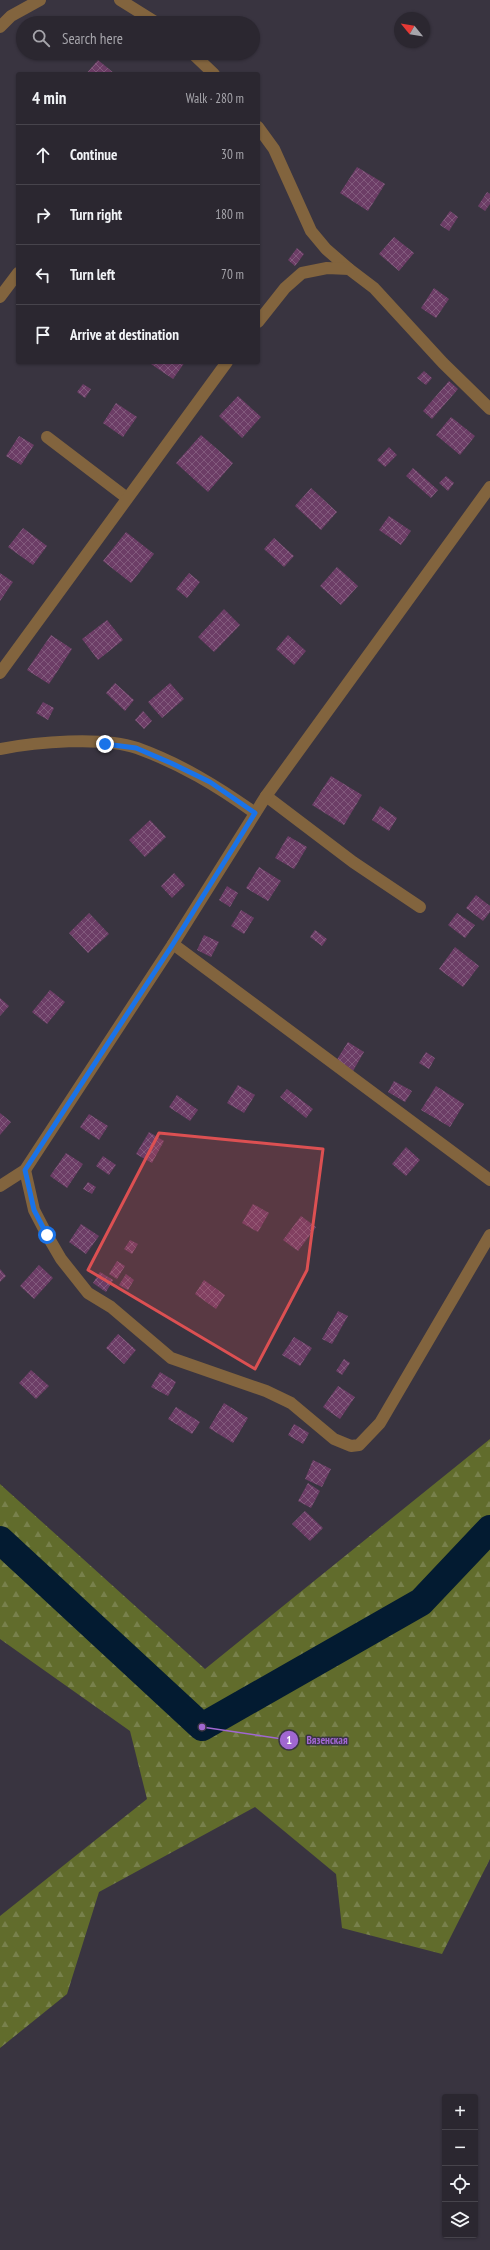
<!DOCTYPE html>
<html lang="en">
<head>
<meta charset="utf-8">
<style>
	:root { --surface:#2b2730; --page:#332f38; --text:#f1f3f6; --muted:#a6a5ab; --line:#47444c }
	body { margin:0; font-family:"PT Sans Narrow",sans-serif; background:var(--page); color:var(--text) }
	.controls { position:absolute; right:12px; bottom:12px; display:grid; overflow:hidden; border-radius:4px; box-shadow:0 1px 3px #0004 }
	.controls button { width:36px; height:36px; display:grid; place-items:center; padding:0; border:0; border-bottom:1px solid var(--line); background:var(--surface); color:var(--text); font:20px sans-serif }
	.compass { position:absolute; left:394px; top:12px; width:36px; height:36px; border-radius:50%; background:var(--surface); box-shadow:0 1px 3px #0004; rotate:300deg }
	.stop { position:absolute; width:12px; height:12px; margin:-9px; border:3px solid #1a73e8; border-radius:50%; background:#fff }
	.stop.end { background:#1a73e8; border-color:#fff; box-shadow:0 1px 4px #0008 }
	.list { margin:0; padding:0; list-style:none }
	h2 { display:flex; justify-content:space-between; align-items:center; height:52px; margin:0; padding:0 16px; font-size:17px }
	h2 small { font-size:13px; font-weight:400; color:var(--muted) }
	.list li { display:grid; grid-template-columns:26px 1fr auto; gap:12px; align-items:center; box-sizing:border-box; height:60px; padding:0 16px; border-top:1px solid var(--line) }
	.list b { display:block; font-size:15px; white-space:nowrap }
	.list em { font-size:13px; font-style:normal; color:var(--muted) }
	.icon { flex:none; width:22px; height:22px; fill:none; stroke:currentColor; stroke-width:2; stroke-linecap:round; stroke-linejoin:round }
	.map { position:relative; flex:none; width:490px; height:2250px; overflow:hidden }
	.search { position:absolute; background:var(--surface); box-shadow:0 1px 3px #0004; left:16px; top:16px; width:244px; height:44px; display:flex; align-items:center; gap:10px; box-sizing:border-box; padding:0 14px; border-radius:22px; color:var(--muted); font-size:15px }
	.panel { position:absolute; background:var(--surface); box-shadow:0 1px 3px #0004; left:16px; top:72px; width:244px; height:292px; border-radius:4px }
	.map>svg:first-child { display:block }
	.forest { fill:url(#forest-firs) }
	.lines { fill:none; stroke-linecap:round; stroke-linejoin:round }
	.river { stroke:#031b31; stroke-width:28 }
	.building { fill:url(#building-cross-hatch) }
	.minor { stroke:#82643e; stroke-width:12 }
	.route { stroke:#1a73e8; stroke-width:5 }
	.marked { fill:#dc5052; fill-opacity:0.2; stroke:#dc5052; stroke-width:3; stroke-linejoin:round }
	.leader { fill:none; stroke:#a067d1; stroke-width:1.5 }
	.callout-dot { fill:#a067d1; stroke:#393440; stroke-width:1.5 }
	.mark-label { font-size:12px; text-anchor:middle; font-weight:bold; fill:#fff }
	.callout-label { font-size:11px; text-anchor:middle; font-weight:bold; fill:#a067d1; stroke:#393440; stroke-width:3; stroke-linejoin:round; paint-order:stroke }
</style>
</head>
<body>
<div class="map">
<svg width="490" height="2250" viewBox="0 0 490 2250">
	<defs>
		<pattern id="forest-firs" width="22" height="20" patternUnits="userSpaceOnUse"><rect width="22" height="20" fill="#616c2c"/><path d="M5 1l3.5 6h-7zM16 11l3.5 6h-7z" fill="#78814c"/></pattern>
		<pattern id="building-cross-hatch" width="8" height="8" patternUnits="userSpaceOnUse"><rect width="8" height="8" fill="#6c3d66"/><path d="M0 0l8 8M0 8l8-8" fill="none" stroke="#825a7d"/></pattern>
	</defs>
	<rect width="100%" height="100%" fill="#393440"/>
	<polygon class="forest" points="490,1439 490,1859 442,1954 342,1928 336,1874 255,1807 99,1892 67,1994 0,2048 0,1916 147,1799 130,1731 0,1639 0,1484 205,1669"/>
	<g class="lines">
		<polyline class="river" points="0,1540 202,1727 421,1602 490,1529"/>
	</g>
	<g class="building">
		<polygon points="98,60 115,74 86,74"/>
		<polygon points="357,167 385,184 368,211 340,193"/>
		<polygon points="487,192 490,194 490,204 485,211 478,206"/>
		<polygon points="450,211 458,217 449,231 440,225"/>
		<polygon points="394,237 414,253 399,271 379,254"/>
		<polygon points="297,248 304,254 295,266 288,260"/>
		<polygon points="434,288 449,299 436,318 421,308"/>
		<polygon points="152,362 185,362 173,379 151,364"/>
		<polygon points="424,371 432,378 426,385 417,378"/>
		<polygon points="449,381 458,389 432,419 423,411"/>
		<polygon points="83,384 91,389 85,398 77,392"/>
		<polygon points="238,396 261,417 242,438 219,416"/>
		<polygon points="116,403 137,417 123,437 103,423"/>
		<polygon points="451,417 475,436 460,455 436,435"/>
		<polygon points="201,435 233,463 208,492 176,463"/>
		<polygon points="19,436 34,445 21,465 6,456"/>
		<polygon points="389,447 397,455 385,467 377,460"/>
		<polygon points="413,468 438,490 431,498 406,476"/>
		<polygon points="446,476 454,483 448,491 439,483"/>
		<polygon points="311,488 337,512 321,530 295,506"/>
		<polygon points="389,516 411,531 401,545 379,530"/>
		<polygon points="23,528 47,546 33,565 8,547"/>
		<polygon points="126,532 154,554 131,583 103,561"/>
		<polygon points="274,538 294,556 284,567 264,549"/>
		<polygon points="337,567 358,586 341,605 320,586"/>
		<polygon points="0,573 13,582 0,601"/>
		<polygon points="189,573 200,582 187,598 176,589"/>
		<polygon points="224,609 240,625 214,652 198,637"/>
		<polygon points="107,620 123,640 98,660 82,639"/>
		<polygon points="51,635 72,649 49,684 27,670"/>
		<polygon points="288,635 306,651 294,665 276,649"/>
		<polygon points="115,683 134,700 125,711 106,693"/>
		<polygon points="170,683 184,699 162,718 148,702"/>
		<polygon points="43,702 54,708 48,720 36,713"/>
		<polygon points="143,711 152,721 144,729 135,720"/>
		<polygon points="331,776 362,795 344,825 312,805"/>
		<polygon points="380,806 397,818 389,831 372,820"/>
		<polygon points="150,820 166,837 145,857 129,840"/>
		<polygon points="288,836 307,847 294,869 275,858"/>
		<polygon points="259,867 281,881 268,901 246,888"/>
		<polygon points="174,873 185,885 172,898 161,886"/>
		<polygon points="227,886 238,893 230,907 219,900"/>
		<polygon points="476,895 490,906 490,912 483,921 466,908"/>
		<polygon points="241,910 254,918 244,934 231,926"/>
		<polygon points="89,913 109,934 88,953 69,933"/>
		<polygon points="457,913 475,925 465,938 448,925"/>
		<polygon points="315,930 327,939 322,946 310,937"/>
		<polygon points="204,935 219,942 211,957 197,950"/>
		<polygon points="455,947 479,966 463,987 439,969"/>
		<polygon points="50,990 65,1002 47,1024 32,1012"/>
		<polygon points="0,998 9,1006 0,1016"/>
		<polygon points="348,1042 364,1052 353,1071 336,1061"/>
		<polygon points="426,1052 435,1058 429,1069 419,1063"/>
		<polygon points="394,1081 412,1091 405,1102 388,1092"/>
		<polygon points="238,1085 255,1095 244,1113 227,1103"/>
		<polygon points="436,1086 464,1104 450,1127 421,1110"/>
		<polygon points="287,1089 313,1109 306,1118 280,1097"/>
		<polygon points="177,1095 198,1110 190,1121 169,1107"/>
		<polygon points="0,1113 11,1122 0,1135"/>
		<polygon points="89,1114 108,1126 99,1140 80,1127"/>
		<polygon points="149,1132 164,1141 152,1163 136,1154"/>
		<polygon points="406,1147 420,1160 406,1176 392,1164"/>
		<polygon points="66,1153 83,1164 67,1188 50,1176"/>
		<polygon points="103,1156 116,1165 109,1175 96,1166"/>
		<polygon points="88,1182 96,1187 92,1194 83,1189"/>
		<polygon points="253,1204 269,1213 258,1232 242,1223"/>
		<polygon points="301,1216 316,1227 298,1251 283,1240"/>
		<polygon points="81,1224 99,1236 86,1254 69,1242"/>
		<polygon points="130,1240 138,1244 132,1254 124,1249"/>
		<polygon points="117,1261 125,1266 117,1279 109,1274"/>
		<polygon points="39,1265 53,1278 34,1299 20,1286"/>
		<polygon points="0,1269 6,1276 0,1282"/>
		<polygon points="100,1272 113,1280 106,1292 93,1283"/>
		<polygon points="126,1274 134,1280 128,1290 119,1285"/>
		<polygon points="204,1280 225,1295 216,1309 195,1294"/>
		<polygon points="338,1311 348,1316 332,1344 322,1339"/>
		<polygon points="118,1334 136,1350 124,1364 106,1348"/>
		<polygon points="294,1337 312,1348 300,1366 282,1355"/>
		<polygon points="344,1359 350,1363 342,1375 336,1371"/>
		<polygon points="31,1370 49,1386 36,1399 19,1383"/>
		<polygon points="160,1372 176,1382 168,1396 151,1387"/>
		<polygon points="338,1386 355,1397 340,1419 323,1407"/>
		<polygon points="224,1403 248,1418 233,1443 209,1428"/>
		<polygon points="176,1407 200,1422 192,1434 168,1419"/>
		<polygon points="294,1424 309,1433 303,1444 288,1435"/>
		<polygon points="313,1460 331,1469 322,1487 305,1479"/>
		<polygon points="308,1483 320,1491 311,1508 298,1501"/>
		<polygon points="305,1511 323,1528 310,1541 292,1524"/>
	</g>
	<g class="lines">
		<g class="minor">
			<polyline points="120,0 157,23"/>
			<polyline points="0,27 11,16 40,0"/>
			<polyline points="192,53 214,74"/>
			<polyline points="258,127 274,149 311,231 326,249 349,269"/>
			<polyline points="0,297 18,273"/>
			<polyline points="258,322 285,288 302,273 327,268 349,269 374,288 443,363 490,409"/>
			<polyline points="47,437 127,498"/>
			<polyline points="0,673 227,362"/>
			<path d="M0,749C36,742 102,736 137,748C181,764 217,786 255,813"/>
			<polyline points="266,796 353,862 420,907"/>
			<polyline points="173,944 490,1180"/>
			<polyline points="25,1170 34,1210 47,1235 61,1259 88,1293 111,1307 171,1358 266,1391 291,1403 334,1439 351,1446 359,1445 380,1423 490,1235"/>
			<polyline points="0,1186 25,1170 173,944 266,796 490,487"/>
		</g>
	</g>
	<g class="lines">
		<polyline class="route" points="47,1235 34,1210 25,1170 173,944 255,813 210,782 171,763 136,748 105,744"/>
	</g>
	<path class="marked" d="M159,1133L323,1149L307,1270L255,1369L88,1270Z"/>
	<path class="leader" d="M202 1727L289 1740"/>
	<g class="callout-dot">
		<circle cx="202" cy="1727" r="4"/>
		<circle cx="289" cy="1740" r="10"/>
	</g>
	<g class="mark-label">
		<text x="289" y="1744">1</text>
	</g>
	<g class="callout-label">
		<text x="327" y="1744">Вязенская</text>
	</g>
</svg>
<div class="controls">
<button>+</button>
<button>−</button>
<button><svg class="icon" aria-label="locate" viewBox="0 0 24 24"><circle cx="12" cy="12" r="6"/><path d="M12 2v4M12 18v4M2 12h4M18 12h4"/></svg></button>
<button><svg class="icon" aria-label="layers" viewBox="0 0 24 24"><path d="M12 4l9 5-9 5-9-5zM3 14l9 5 9-5"/></svg></button>
</div>
<svg class="compass" viewBox="-18 -18 36 36"><path d="M0-13l5 13h-10z" fill="#e53935"/><path d="M0 13l5-13h-10z" fill="#a6a5ab"/></svg>
<div class="stop" style="left:47px;top:1235px"></div>
<div class="stop end" style="left:105px;top:744px"></div>
<div class="search"><svg class="icon" aria-label="search" viewBox="0 0 24 24"><circle cx="10" cy="10" r="6"/><path d="M15 15l6 6"/></svg>Search here</div>
<section class="panel">
<h2>4 min<small>Walk · 280 m</small></h2>
<ul class="list">
<li><svg class="icon" aria-label="ahead" viewBox="0 0 24 24"><path d="M12 20V5M6 11l6-6 6 6"/></svg><div><b>Continue</b></div><em>30 m</em></li>
<li><svg class="icon" aria-label="right" viewBox="0 0 24 24"><path d="M7 20v-9h11M14 6l5 5-5 5"/></svg><div><b>Turn right</b></div><em>180 m</em></li>
<li><svg class="icon" aria-label="left" viewBox="0 0 24 24"><path d="M17 20v-9H6M10 6l-5 5 5 5"/></svg><div><b>Turn left</b></div><em>70 m</em></li>
<li><svg class="icon" aria-label="arrive" viewBox="0 0 24 24"><path d="M6 21V4h12l-3 4 3 4H6"/></svg><div><b>Arrive at destination</b></div></li>
</ul>
</section>
</div>
</body>
</html>
